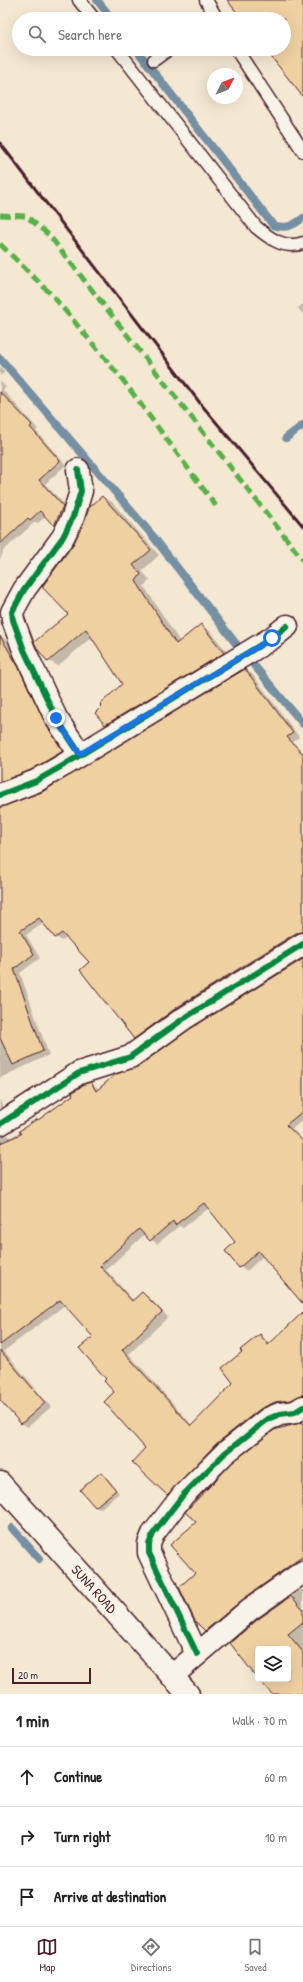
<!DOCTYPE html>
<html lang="en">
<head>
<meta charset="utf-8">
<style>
	:root { --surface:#fff; --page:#f6f6f6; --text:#222; --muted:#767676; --line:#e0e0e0; --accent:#4a1f2b }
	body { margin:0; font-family:"Patrick Hand",sans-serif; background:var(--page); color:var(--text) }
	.controls { position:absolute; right:12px; bottom:12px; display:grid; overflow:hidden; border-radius:4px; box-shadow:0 4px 16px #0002 }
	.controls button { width:36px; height:36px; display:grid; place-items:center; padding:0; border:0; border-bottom:1px solid var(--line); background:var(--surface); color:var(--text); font:20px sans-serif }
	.compass { position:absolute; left:207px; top:68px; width:36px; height:36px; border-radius:50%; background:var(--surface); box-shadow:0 4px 16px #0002; rotate:48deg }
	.scale { position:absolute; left:12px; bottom:10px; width:79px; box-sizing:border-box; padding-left:4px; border:2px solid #4a1f2b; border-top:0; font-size:11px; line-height:14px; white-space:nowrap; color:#4a1f2b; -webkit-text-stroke:3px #f7f3e8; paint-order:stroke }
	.stop { position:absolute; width:12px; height:12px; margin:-9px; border:3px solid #1a73e8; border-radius:50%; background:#fff }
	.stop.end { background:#1a73e8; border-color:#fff; box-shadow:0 1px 4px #0008 }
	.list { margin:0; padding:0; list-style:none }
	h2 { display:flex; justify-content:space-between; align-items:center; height:52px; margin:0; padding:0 16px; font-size:17px }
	h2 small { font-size:13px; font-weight:400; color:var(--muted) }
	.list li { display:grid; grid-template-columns:26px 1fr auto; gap:12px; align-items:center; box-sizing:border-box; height:60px; padding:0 16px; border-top:1px solid var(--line) }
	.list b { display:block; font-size:15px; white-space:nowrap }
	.list em { font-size:13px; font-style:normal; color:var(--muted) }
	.icon { flex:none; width:22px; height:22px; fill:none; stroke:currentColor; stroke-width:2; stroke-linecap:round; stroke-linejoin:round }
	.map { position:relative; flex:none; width:303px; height:1694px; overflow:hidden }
	.search { position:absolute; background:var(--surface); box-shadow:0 4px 16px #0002; left:12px; right:12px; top:12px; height:44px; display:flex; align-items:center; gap:10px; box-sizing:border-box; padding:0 14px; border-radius:22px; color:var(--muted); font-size:15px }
	.sheet { height:232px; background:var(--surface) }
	nav { display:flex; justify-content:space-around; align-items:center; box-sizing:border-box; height:56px; border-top:1px solid var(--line); background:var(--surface); font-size:11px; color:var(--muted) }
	nav a { display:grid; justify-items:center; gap:2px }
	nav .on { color:var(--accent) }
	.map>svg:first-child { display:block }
	.shadow { fill:#0003 }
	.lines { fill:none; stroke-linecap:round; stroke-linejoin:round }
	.stream { stroke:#758fa3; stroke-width:8 }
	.building { fill:#efd0a1; stroke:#4a1f2b }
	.service-casing { stroke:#4a1f2b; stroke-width:15 }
	.minor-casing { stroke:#4a1f2b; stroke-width:25 }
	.tertiary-casing { stroke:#4a1f2b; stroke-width:25 }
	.service { stroke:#f7f3e8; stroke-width:12 }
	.minor { stroke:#f7f3e8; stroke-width:22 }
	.tertiary { stroke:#f7f3e8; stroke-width:22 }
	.rail { stroke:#4a1f2b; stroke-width:3 }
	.quiet { stroke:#57b146; stroke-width:5; stroke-dasharray:10 5; stroke-linecap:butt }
	.cycleway-casing { stroke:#f7f3e8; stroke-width:8 }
	.cycleway { stroke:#00873e; stroke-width:6 }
	.route { stroke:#1a73e8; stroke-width:5 }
	.labels { text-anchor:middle; stroke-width:4; stroke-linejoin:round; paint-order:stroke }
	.street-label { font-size:14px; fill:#4a1f2b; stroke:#f7f3e8 }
</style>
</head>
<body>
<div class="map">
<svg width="303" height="1694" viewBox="0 0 303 1694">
	<rect width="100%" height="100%" fill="#f5e8d3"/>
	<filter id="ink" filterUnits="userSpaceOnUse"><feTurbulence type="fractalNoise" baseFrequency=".025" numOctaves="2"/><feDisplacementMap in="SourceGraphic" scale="8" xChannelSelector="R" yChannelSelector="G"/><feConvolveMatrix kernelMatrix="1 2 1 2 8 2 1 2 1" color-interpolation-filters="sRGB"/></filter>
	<g filter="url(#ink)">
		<g class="shadow">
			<polygon points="303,304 303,314 298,308"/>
			<polygon points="0,366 5,372 0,376"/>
			<polygon points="0,381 6,387 3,390 38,429 36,431 66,465 45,484 70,510 61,529 46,516 38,523 35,522 2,552 3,553 0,560"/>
			<polygon points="102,497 112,502 159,555 142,571 150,580 144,586 180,642 201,626 210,631 232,658 115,730 106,724 124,684 92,637 58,666 49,661 39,649 70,614 75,543"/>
			<polygon points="0,636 5,639 24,670 69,755 7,785 0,781"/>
			<polygon points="245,670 252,674 299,737 293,742 303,752 303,937 141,1042 134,1038 90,962 67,938 62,941 56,937 44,923 26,935 40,958 20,973 49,1055 0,1078 0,815 41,794"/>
			<polygon points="303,960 303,1120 292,1129 303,1140 303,1303 263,1256 247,1271 240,1267 236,1242 209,1208 183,1228 179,1226 157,1244 145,1234 106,1270 134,1301 142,1293 149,1297 168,1317 129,1354 192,1425 234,1383 244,1353 260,1335 271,1345 303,1313 303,1401 174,1498 168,1494 134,1462 147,1448 108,1379 94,1337 65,1305 4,1351 51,1407 28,1427 21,1423 0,1397 0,1137 7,1135 11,1137 39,1121 91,1083 99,1089 138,1068"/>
			<polygon points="0,1100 5,1114 0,1118"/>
			<polygon points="303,1422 303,1565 212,1634 206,1630 196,1574 197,1522 275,1431"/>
			<polygon points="101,1473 106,1476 119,1493 100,1509 95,1507"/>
			<polygon points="303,1588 303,1694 273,1694 261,1679 288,1679 288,1649 258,1649 258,1675 257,1621"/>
		</g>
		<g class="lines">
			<g class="stream">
				<polyline points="97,0 112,19"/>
				<path d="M136,49L273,225C286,229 293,226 303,218"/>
				<polyline points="0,358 152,535 237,645 303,724"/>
				<polyline points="286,438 303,425"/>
				<polyline points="12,1528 39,1559"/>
			</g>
		</g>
		<g class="building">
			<polygon points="227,0 303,0 303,97 265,49 284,49 284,19 242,19"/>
			<polygon points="0,392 32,425 30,427 60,461 39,480 63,506 54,526 40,511 30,520 28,518 0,544"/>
			<polygon points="102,496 151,550 133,565 141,574 136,581 176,644 201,624 224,653 105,725 95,713 102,706 100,704 122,684 86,629 48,662 38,650 34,642 68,614 42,587 74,543 84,522 89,508"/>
			<polygon points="0,636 18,666 45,723 63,751 31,770 0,782"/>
			<polygon points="245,669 293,733 287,737 303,754 303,932 296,933 176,1008 134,1039 80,970 89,962 62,933 55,938 39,918 20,931 34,954 14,969 43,1051 13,1065 0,1038 0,807 42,792"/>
			<polygon points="303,959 303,1111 286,1125 303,1141 303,1304 258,1251 239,1268 225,1251 235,1242 204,1203 175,1225 173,1221 150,1241 139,1229 100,1266 132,1301 142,1292 162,1312 122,1350 191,1426 233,1383 222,1368 242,1352 240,1350 260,1334 268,1345 303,1312 303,1395 291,1400 275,1402 260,1409 216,1444 167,1495 132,1462 145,1448 104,1402 114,1392 104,1381 106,1379 79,1348 93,1337 60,1300 0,1345 0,1143 21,1134 19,1131 37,1119 38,1120 73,1095 72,1093 84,1084 91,1082 96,1091 116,1074 137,1067 190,1029"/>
			<polygon points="0,1350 45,1403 21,1424 0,1400"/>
			<polygon points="303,1422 303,1556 242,1600 205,1631 195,1621 179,1587 195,1573 170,1545 196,1522 185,1512 233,1462 274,1430"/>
			<polygon points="101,1472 116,1490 95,1507 80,1490"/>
			<polygon points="291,1596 303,1610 303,1622 288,1634 303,1652 303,1694 272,1694 258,1679 288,1679 288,1649 258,1649 258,1679 230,1643 257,1620"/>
		</g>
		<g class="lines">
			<g class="service-casing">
				<g id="service">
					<polyline points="79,0 94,19"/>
					<polyline points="206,0 217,19"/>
					<path d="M117,49L256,227C269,238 285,250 303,243"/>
					<polyline points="236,49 303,151"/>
					<polyline points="154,60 169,49"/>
				</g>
			</g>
			<g class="minor-casing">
				<g id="minor">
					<polyline points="78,470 81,491 73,517 63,537 24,590 12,612 13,620 24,650 56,718 80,754"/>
					<polyline points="0,795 36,781 64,765 272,638 287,626"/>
					<polyline points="0,1124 79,1073 130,1057 183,1019 303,944"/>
					<polyline points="197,1654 149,1553 149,1544 153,1534 183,1495 225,1453 268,1419 280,1414 295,1412 303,1407"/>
					<polyline points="172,1676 249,1610 303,1572"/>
				</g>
			</g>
			<g class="tertiary-casing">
				<polyline id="tertiary" points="0,1483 188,1694"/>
			</g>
			<use href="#service" class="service"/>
			<use href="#minor" class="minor"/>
			<use href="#tertiary" class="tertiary"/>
			<polyline class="rail" points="0,143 200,403 303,526"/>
			<g class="quiet">
				<polyline points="0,215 26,216 49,235 303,560"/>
				<polyline points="0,244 53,296 122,379 216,506"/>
			</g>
			<g class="cycleway-casing">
				<g id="cycleway">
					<polyline points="78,470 81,491 73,517 63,537 24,590 12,612 13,620 24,650 56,718 80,754"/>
					<polyline points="0,795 36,781 64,765 272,638 287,626"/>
					<polyline points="0,1124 79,1073 130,1057 183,1019 303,944"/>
					<polyline points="197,1654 149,1553 149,1544 153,1534 183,1495 225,1453 268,1419 280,1414 295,1412 303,1407"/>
				</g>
			</g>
			<use href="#cycleway" class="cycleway"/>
		</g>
	</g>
	<g class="lines" filter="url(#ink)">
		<polyline class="route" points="56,718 80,754 272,638"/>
	</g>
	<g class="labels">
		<g class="street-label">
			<text transform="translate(94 1589) rotate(48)" y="5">SUNA ROAD</text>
		</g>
	</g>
</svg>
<div class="controls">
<button><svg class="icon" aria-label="layers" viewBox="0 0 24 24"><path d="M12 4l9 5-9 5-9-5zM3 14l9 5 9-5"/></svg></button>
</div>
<svg class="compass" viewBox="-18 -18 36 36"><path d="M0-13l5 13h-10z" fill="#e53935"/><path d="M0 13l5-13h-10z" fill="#767676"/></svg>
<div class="scale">20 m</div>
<div class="stop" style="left:272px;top:638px"></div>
<div class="stop end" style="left:56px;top:718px"></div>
<div class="search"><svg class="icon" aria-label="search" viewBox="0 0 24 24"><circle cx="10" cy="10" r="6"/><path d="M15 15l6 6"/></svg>Search here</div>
</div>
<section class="sheet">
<h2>1 min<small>Walk · 70 m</small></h2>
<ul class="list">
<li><svg class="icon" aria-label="ahead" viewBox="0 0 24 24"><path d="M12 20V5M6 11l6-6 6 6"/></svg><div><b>Continue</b></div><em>60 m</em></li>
<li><svg class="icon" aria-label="right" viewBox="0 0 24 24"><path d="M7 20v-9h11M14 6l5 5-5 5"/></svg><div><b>Turn right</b></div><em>10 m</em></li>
<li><svg class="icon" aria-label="arrive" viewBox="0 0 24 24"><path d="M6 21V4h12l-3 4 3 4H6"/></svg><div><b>Arrive at destination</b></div></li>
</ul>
</section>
<nav>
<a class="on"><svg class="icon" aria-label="map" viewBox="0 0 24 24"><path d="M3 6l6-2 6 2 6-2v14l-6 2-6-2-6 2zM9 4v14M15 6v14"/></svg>Map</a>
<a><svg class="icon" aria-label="directions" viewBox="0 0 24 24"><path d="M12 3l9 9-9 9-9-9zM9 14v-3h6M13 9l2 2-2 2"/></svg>Directions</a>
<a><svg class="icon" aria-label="saved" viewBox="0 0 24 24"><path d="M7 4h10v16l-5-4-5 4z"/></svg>Saved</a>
</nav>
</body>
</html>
